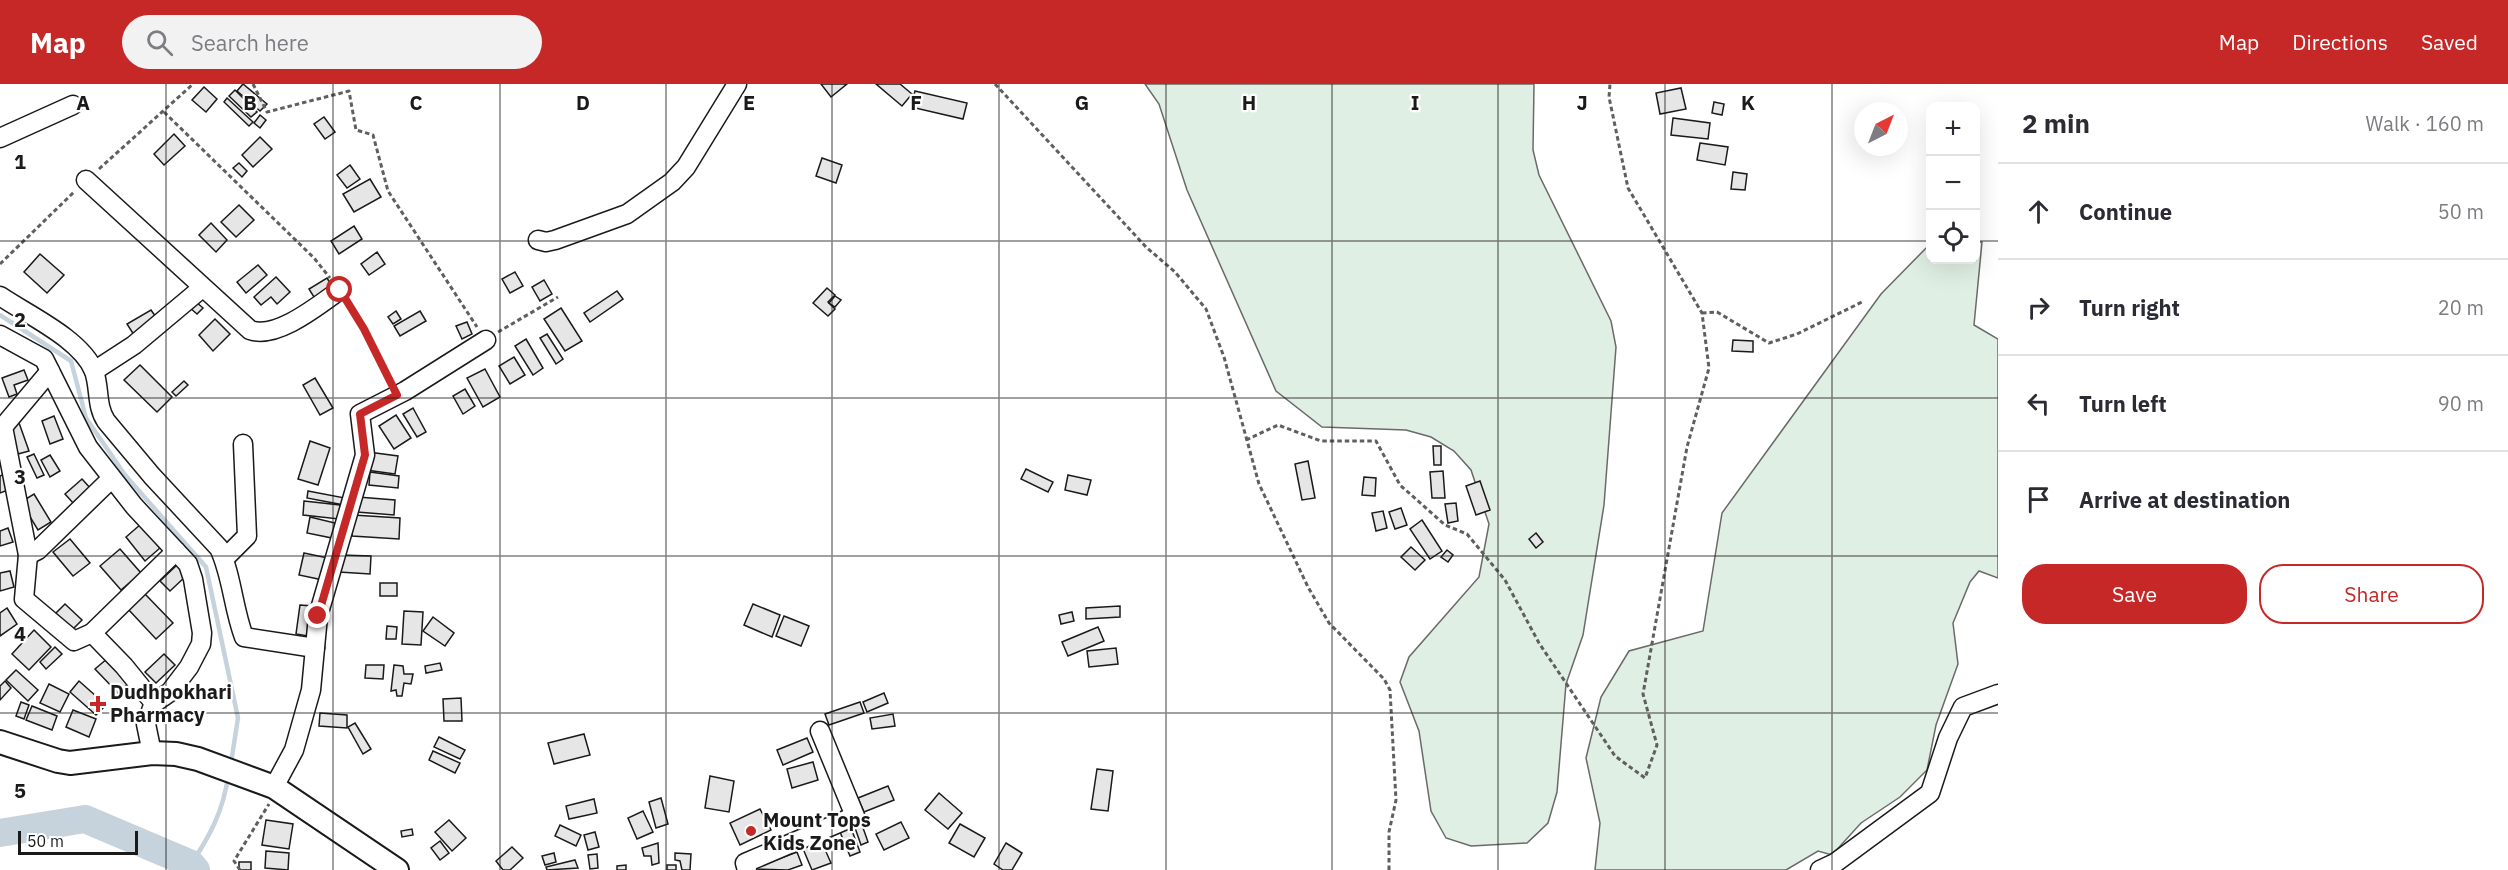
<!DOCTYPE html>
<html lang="en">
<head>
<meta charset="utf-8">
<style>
	:root { --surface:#fff; --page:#f2f2f3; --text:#2b2b33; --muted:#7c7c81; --line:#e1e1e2; --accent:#c62828 }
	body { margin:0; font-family:"IBM Plex Sans",sans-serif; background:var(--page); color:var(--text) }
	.controls { position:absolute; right:18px; top:18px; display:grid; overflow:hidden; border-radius:12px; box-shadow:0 6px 24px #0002 }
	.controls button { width:54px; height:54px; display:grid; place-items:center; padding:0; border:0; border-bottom:2px solid var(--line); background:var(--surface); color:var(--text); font:30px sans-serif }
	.compass { position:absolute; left:1854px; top:18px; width:54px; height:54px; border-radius:50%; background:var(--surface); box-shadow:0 6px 24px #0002; rotate:42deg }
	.scale { position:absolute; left:18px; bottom:15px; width:120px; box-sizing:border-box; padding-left:6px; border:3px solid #1a1a1a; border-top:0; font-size:16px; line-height:21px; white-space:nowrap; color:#1a1a1a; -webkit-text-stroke:4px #fff; paint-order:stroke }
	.stop { position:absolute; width:18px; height:18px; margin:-14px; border:4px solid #c62828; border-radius:50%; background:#fff }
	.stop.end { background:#c62828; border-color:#fff; box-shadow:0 2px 6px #0008 }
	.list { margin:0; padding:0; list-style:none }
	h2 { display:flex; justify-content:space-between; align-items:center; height:78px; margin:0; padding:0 24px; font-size:26px }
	h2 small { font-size:20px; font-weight:400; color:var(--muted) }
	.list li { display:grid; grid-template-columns:39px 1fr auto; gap:18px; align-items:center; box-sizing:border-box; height:96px; padding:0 24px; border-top:2px solid var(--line) }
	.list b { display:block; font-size:22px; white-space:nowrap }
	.list em { font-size:20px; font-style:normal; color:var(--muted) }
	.actions { display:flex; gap:12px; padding:18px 24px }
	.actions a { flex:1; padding:14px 0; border:2px solid var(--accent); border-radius:24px; text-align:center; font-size:21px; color:var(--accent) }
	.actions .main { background:var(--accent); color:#fff }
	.icon { flex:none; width:33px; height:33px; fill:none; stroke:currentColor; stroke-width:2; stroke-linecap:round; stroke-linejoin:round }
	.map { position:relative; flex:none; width:1998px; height:786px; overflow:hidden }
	header { display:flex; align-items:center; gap:36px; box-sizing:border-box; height:84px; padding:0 30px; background:var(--accent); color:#fff }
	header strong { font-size:28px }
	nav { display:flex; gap:33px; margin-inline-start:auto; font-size:21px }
	.search { width:420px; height:54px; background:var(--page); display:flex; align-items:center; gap:15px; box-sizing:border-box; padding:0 21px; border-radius:33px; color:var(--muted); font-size:22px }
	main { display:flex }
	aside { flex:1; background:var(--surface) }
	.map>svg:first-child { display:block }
	.green { fill:#e0efe3; stroke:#6a6a6a; stroke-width:1.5 }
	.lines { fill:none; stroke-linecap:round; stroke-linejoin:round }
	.stream { stroke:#c6d2dc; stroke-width:4.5 }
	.river { stroke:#c6d2dc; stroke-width:28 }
	.building { fill:#e6e6e6; stroke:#1a1a1a; stroke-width:1.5 }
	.minor-casing { stroke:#1a1a1a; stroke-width:21 }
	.major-casing { stroke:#1a1a1a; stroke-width:26 }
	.path { stroke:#5f5f5f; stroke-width:3; stroke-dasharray:4.5 3; stroke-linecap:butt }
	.minor { stroke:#fff; stroke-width:18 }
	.major { stroke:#fff; stroke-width:22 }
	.route { stroke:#c62828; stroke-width:8 }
	.grid { fill:none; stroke:#1a1a1a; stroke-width:1.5; stroke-opacity:0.55 }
	.poi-dot { fill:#c62828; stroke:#fff; stroke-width:2 }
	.labels { text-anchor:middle; stroke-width:4.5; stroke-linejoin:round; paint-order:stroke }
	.poi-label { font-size:20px; font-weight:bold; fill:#1a1a1a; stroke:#fff; text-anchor:start }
	.grid-label { font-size:20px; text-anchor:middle; font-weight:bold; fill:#1a1a1a; stroke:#fff; stroke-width:4.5; stroke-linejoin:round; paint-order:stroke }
</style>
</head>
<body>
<header>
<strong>Map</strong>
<div class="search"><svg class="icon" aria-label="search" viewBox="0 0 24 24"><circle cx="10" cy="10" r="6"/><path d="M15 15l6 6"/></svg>Search here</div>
<nav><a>Map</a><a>Directions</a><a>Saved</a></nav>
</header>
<main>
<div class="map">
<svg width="1998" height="786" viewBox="0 0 1998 786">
	<rect width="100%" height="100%" fill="#fff"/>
	<g class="green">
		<polygon points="1145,0 1534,0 1533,66 1539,91 1611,237 1616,263 1604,421 1583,551 1566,600 1557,708 1548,739 1527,759 1471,762 1446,754 1431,727 1419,647 1400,598 1409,573 1479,493 1489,440 1471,386 1454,367 1431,353 1406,346 1322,343 1276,307 1187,106 1159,20"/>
		<polygon points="1976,158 1982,158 1974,241 1998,255 1998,494 1979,487 1970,498 1953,539 1958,580 1936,641 1927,686 1900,713 1861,739 1832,771 1818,767 1786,786 1595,786 1600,739 1586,674 1601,613 1629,567 1703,547 1722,429 1881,210 1930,160 1930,176 1976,176"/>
	</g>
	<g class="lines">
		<g class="stream">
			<polyline points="0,231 71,277 86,334 125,391 206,483 238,634 231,679"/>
			<path d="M191,780C210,752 223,727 228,693"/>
		</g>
		<polyline class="river" points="0,749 85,735 191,780 196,786"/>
	</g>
	<g class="building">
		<polygon points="243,0 267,20 260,27 237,7"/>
		<polygon points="821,0 847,0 831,13"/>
		<polygon points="876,0 900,0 912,10 902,22"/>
		<polygon points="204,3 217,15 206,28 192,16"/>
		<polygon points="1681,4 1686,25 1660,30 1656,9"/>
		<polygon points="235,6 257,28 251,33 229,12"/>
		<polygon points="915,7 967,19 963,35 911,23"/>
		<polygon points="227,14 253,38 249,42 224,18"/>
		<polygon points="1714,18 1724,20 1722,31 1712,29"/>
		<polygon points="260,31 266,36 260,44 254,39"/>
		<polygon points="324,33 335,48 325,55 314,40"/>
		<polygon points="1673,34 1710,39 1708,55 1671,51"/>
		<polygon points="174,50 185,62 164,81 154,70"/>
		<polygon points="260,53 272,65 253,83 242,71"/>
		<polygon points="1700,59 1728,63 1725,81 1697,76"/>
		<polygon points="822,74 842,81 836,99 816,92"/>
		<polygon points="239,79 247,87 242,93 233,84"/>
		<polygon points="350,81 360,95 347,104 337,91"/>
		<polygon points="1733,88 1747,90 1745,106 1731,105"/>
		<polygon points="370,95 381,113 354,128 343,110"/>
		<polygon points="239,121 254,136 236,153 221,138"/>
		<polygon points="211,139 227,156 216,168 199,151"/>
		<polygon points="354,142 362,155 339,170 331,157"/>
		<polygon points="377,168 385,180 369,191 361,180"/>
		<polygon points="40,170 64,191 47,209 24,188"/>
		<polygon points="258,181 267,191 246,209 237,198"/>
		<polygon points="515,188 523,202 510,209 502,195"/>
		<polygon points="276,193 290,208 277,220 271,213 261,221 254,213"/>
		<polygon points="327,194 335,207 317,218 309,205"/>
		<polygon points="544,196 552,210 540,217 532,203"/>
		<polygon points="827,204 835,211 828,218 835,225 828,232 813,219"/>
		<polygon points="617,207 623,215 590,238 584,229"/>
		<polygon points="835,212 841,216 835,223 829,219"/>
		<polygon points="195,217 203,224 197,230 189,223"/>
		<polygon points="561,224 582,257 565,267 544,235"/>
		<polygon points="151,226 158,236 134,251 127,240"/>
		<polygon points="396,227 401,235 393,240 388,233"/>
		<polygon points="420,227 426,237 400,252 394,242"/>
		<polygon points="215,235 230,250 213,267 199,251"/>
		<polygon points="467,238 472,250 462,255 456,242"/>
		<polygon points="547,250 563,275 556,280 540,254"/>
		<polygon points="526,255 543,284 533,291 515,262"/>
		<polygon points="1733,256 1753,257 1753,268 1732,267"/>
		<polygon points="514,273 525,291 510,300 499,282"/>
		<polygon points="140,281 172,313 157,328 124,296"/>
		<polygon points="485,285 500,313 483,323 467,294"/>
		<polygon points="24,286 28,296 14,301 17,310 9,313 2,294"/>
		<polygon points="315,294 333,324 320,331 303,301"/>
		<polygon points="184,297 188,301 176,312 172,308"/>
		<polygon points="465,305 475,322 463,330 453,312"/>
		<polygon points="413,324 426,348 417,353 403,330"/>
		<polygon points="396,331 411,354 394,365 379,342"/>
		<polygon points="54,332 63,355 50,360 42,337"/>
		<polygon points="18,336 29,367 18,370 10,342"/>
		<polygon points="310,357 330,364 318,401 298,395"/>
		<polygon points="1433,362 1441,362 1441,381 1434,381"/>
		<polygon points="368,368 398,372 395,390 366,386"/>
		<polygon points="34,370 44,391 37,394 27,373"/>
		<polygon points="50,371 60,387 50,393 41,376"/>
		<polygon points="1308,377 1315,414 1302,416 1295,380"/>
		<polygon points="1026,385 1053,398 1048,408 1021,395"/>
		<polygon points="1443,387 1445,414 1432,414 1430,388"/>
		<polygon points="370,388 399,392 398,404 369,401"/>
		<polygon points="4,390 8,406 0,409 0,392"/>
		<polygon points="1068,391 1091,396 1087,411 1065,406"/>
		<polygon points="1364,393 1376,394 1375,412 1362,411"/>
		<polygon points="82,395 91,405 74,420 65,410"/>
		<polygon points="1480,397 1490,426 1476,431 1466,402"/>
		<polygon points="308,407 345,414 344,421 307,414"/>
		<polygon points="34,410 51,438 38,446 21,418"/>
		<polygon points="358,413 395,416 394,431 357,428"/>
		<polygon points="304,417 340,421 339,435 303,431"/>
		<polygon points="1456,419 1458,437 1448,439 1445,420"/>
		<polygon points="1401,424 1407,441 1395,445 1389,428"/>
		<polygon points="1383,427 1387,444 1376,447 1372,429"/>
		<polygon points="353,431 400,434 399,455 352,452"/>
		<polygon points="310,433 335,439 332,454 307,449"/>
		<polygon points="1422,436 1442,467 1430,475 1410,445"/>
		<polygon points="141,440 160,464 145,477 126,453"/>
		<polygon points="8,444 13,458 0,462 0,447"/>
		<polygon points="1536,449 1543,458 1536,464 1529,455"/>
		<polygon points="70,455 90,479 73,492 53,468"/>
		<polygon points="1411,463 1425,476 1415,486 1401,473"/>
		<polygon points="120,465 141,489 121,506 100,482"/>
		<polygon points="1447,466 1453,471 1448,478 1441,473"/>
		<polygon points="304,469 328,474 323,496 299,491"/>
		<polygon points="340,471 371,472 370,490 339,488"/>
		<polygon points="177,481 186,492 170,507 160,497"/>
		<polygon points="10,487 14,503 0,507 0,489"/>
		<rect x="380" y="499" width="17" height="13"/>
		<polygon points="145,510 173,539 156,555 128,525"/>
		<polygon points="65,520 82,536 70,548 53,532"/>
		<polygon points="753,520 780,531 772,553 744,541"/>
		<polygon points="300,521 312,522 308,552 296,550"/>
		<polygon points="1120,522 1120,533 1086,535 1086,524"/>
		<polygon points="7,524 17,540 0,552 0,529"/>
		<polygon points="404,527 423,528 421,561 402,560"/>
		<polygon points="1072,528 1074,537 1061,540 1059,531"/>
		<polygon points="784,532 809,542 801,562 776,552"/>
		<polygon points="433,533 454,549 445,562 423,547"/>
		<polygon points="387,542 397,543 396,555 386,555"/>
		<polygon points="1098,543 1104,557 1068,572 1062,558"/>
		<polygon points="34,546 51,563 29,586 12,570"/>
		<polygon points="55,563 62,570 46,585 40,578"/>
		<polygon points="1116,564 1118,580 1089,583 1087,567"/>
		<polygon points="164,570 175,581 156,599 145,588"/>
		<polygon points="108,574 130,598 118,609 95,585"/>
		<polygon points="440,579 442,586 426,589 425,582"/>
		<polygon points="366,581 384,581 383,595 365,594"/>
		<polygon points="394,581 403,582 404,590 413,590 411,600 404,599 402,612 397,612 396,606 391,607"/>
		<polygon points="16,586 38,606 28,617 6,596"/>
		<polygon points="5,597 11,604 0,616 0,602"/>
		<polygon points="79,597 106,621 96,631 70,608"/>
		<polygon points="49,600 69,610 60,628 40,619"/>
		<polygon points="884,609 888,619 867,628 863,618"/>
		<polygon points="461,614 462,637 444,637 443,615"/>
		<polygon points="21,618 29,621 24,635 16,632"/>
		<polygon points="860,618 864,629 829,641 825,630"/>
		<polygon points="32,622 57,632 52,646 26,636"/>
		<polygon points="73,626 96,635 89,653 66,643"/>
		<polygon points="320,629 347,631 347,644 319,642"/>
		<polygon points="893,630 895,642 872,645 870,634"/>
		<polygon points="355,639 371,665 363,670 348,643"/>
		<polygon points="584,650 590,671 554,680 548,659"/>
		<polygon points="439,653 465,666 460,675 434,663"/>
		<polygon points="807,654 813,668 783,681 777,666"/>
		<polygon points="433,667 460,679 455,689 429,676"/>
		<polygon points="813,678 818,696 792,704 787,685"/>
		<polygon points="1097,685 1113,687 1108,727 1091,725"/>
		<polygon points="710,692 734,697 729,728 705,724"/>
		<polygon points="888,702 894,716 864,728 858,714"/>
		<polygon points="939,709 962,729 948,745 925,726"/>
		<polygon points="661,714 668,740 656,744 649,718"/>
		<polygon points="594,715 597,729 569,735 566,722"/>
		<polygon points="760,725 771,746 740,761 730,739"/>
		<polygon points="643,727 653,748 637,755 628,734"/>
		<polygon points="266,736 293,740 289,765 262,761"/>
		<polygon points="449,736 466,754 452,767 435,748"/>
		<polygon points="861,738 868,758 861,761 854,741"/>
		<polygon points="901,738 909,754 884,766 876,750"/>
		<polygon points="960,740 985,754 974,773 949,759"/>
		<polygon points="560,741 581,751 576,762 555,752"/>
		<polygon points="851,744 860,768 850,772 840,748"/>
		<polygon points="412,745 413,751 402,753 401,747"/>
		<polygon points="595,748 599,763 588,766 584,751"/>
		<polygon points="819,752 831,779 812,786 801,760"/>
		<polygon points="440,757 449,769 440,776 431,764"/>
		<polygon points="658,759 659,779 652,781 651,772 644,772 642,764"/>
		<polygon points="1006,759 1022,769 1012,786 1003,786 994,780"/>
		<polygon points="512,763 523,774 510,786 503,786 496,777"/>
		<polygon points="266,767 289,769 288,786 265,784"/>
		<polygon points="797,768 802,781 788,786 752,785"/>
		<polygon points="554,769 556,778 545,781 542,772"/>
		<polygon points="675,769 691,770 690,786 682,786 680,777 675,776"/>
		<polygon points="597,770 598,784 590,785 588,771"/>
		<polygon points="575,776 578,784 547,786 546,783"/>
		<rect x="239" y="778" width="12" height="8"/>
		<polygon points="626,781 626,786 617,786 617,782"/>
		<rect x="667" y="781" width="9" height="5"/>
	</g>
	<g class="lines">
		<g class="minor-casing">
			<g id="minor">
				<polyline points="0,54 73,21"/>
				<path d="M86,96L250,246C276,256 319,221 340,206"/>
				<polyline points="538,156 546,158 555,156 627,130 672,98 686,83 737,0"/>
				<path d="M0,212C28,231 81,255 94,287C100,304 96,322 106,337L152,392L219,464C232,491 233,524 244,553L315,564"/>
				<polyline points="0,251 44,275 88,363 134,422 188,480 193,495 202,549 201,560 189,583 170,608 154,619"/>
				<polyline points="50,287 3,343 28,471 24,515 74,557 92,549 124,582 154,619 146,640 152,669"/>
				<polyline points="94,287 134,261 202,204"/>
				<polyline points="28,471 38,466 111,395"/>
				<polyline points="224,475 247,452 243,360"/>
				<polyline points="92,549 176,467"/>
				<polyline points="274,703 294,666 311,606 318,532 365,371 360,330 405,307 486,256"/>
				<polyline points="747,786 745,779 855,732 820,647"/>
				<polyline points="1820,786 1835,779 1930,709 1948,654 1963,623 1998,610"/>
			</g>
		</g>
		<g class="major-casing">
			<polyline id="major" points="0,658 58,677 70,679 152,669 176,670 198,675 274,703 397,786"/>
		</g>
		<g class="path">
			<polyline points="253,0 267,28 349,7 356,46 373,51 388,107 477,243"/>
			<polyline points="995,0 1146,163 1175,188 1206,225 1224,273 1259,400 1308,503 1329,539 1384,595 1390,606 1396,716 1389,748 1389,786"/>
			<polyline points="164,28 314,174 330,194"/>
			<polyline points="99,85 193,0"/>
			<polyline points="0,180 74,108"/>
			<polyline points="348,219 364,245 391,297"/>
			<polyline points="1702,229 1717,228 1769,259 1797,250 1862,218"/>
			<polyline points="498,248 558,213"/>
			<polyline points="1246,356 1278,341 1321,357 1376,357 1400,401 1445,441 1467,450 1505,496 1539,559 1615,672 1645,694 1657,661 1643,610 1687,363 1709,284 1702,229 1628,104 1609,13 1610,0"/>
			<polyline points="240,786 234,777 269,720"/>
		</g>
		<use href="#minor" class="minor"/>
		<use href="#major" class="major"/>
	</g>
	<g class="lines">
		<polyline class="route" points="318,532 365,371 360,330 397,311 364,245 340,206"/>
	</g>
	<path class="grid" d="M166,0V786M333,0V786M500,0V786M666,0V786M832,0V786M999,0V786M1166,0V786M1332,0V786M1498,0V786M1665,0V786M1832,0V786M0,157H1930M1976,157H1998M0,314H1998M0,472H1998M0,629H1998"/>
	<g class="poi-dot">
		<path d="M95 611h6v6h6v6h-6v6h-6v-6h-6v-6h6z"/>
		<circle cx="751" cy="747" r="6"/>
	</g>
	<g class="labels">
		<g class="poi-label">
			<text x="110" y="615">Dudhpokhari<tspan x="110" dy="23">Pharmacy</tspan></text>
			<text x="763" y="743">Mount Tops<tspan x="763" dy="23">Kids Zone</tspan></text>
		</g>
	</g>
	<g class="grid-label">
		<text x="83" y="26">A</text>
		<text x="250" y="26">B</text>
		<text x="416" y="26">C</text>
		<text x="583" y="26">D</text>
		<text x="749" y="26">E</text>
		<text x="916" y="26">F</text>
		<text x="1082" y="26">G</text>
		<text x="1249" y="26">H</text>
		<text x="1415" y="26">I</text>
		<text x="1582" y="26">J</text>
		<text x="1748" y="26">K</text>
		<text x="20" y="85">1</text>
		<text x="20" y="243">2</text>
		<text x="20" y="400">3</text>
		<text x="20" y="557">4</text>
		<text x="20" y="714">5</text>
	</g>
</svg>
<div class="controls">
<button>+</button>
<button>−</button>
<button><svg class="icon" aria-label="locate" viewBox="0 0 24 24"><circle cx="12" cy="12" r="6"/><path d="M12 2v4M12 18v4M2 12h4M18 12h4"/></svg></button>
</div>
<svg class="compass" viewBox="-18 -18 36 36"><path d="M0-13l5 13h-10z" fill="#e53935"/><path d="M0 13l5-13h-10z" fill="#7c7c81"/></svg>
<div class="scale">50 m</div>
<div class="stop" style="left:340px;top:206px"></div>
<div class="stop end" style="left:318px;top:532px"></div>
</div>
<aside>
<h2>2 min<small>Walk · 160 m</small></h2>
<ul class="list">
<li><svg class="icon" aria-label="ahead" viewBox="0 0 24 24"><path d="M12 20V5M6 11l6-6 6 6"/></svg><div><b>Continue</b></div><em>50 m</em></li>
<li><svg class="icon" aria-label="right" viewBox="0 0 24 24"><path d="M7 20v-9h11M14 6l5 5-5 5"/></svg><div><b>Turn right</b></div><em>20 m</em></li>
<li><svg class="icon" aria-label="left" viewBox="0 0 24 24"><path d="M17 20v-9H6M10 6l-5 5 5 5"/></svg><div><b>Turn left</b></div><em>90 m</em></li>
<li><svg class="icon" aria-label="arrive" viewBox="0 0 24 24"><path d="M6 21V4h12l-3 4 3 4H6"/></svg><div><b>Arrive at destination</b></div></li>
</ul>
<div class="actions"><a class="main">Save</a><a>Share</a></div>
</aside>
</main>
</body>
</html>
